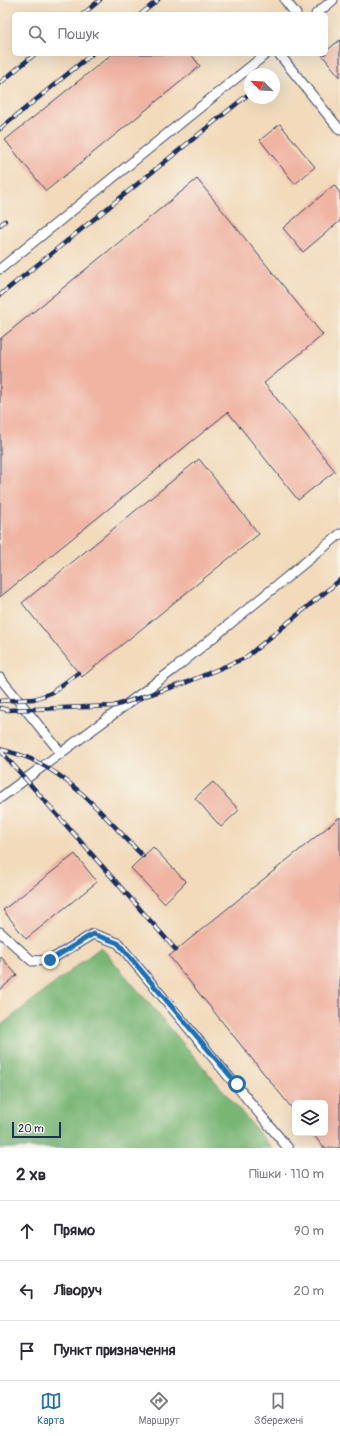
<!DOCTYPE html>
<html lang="uk">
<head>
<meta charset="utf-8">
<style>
	:root { --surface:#fff; --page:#f7f7f7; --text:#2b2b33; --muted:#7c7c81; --line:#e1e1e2; --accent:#1f6fb2 }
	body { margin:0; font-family:Pangolin,sans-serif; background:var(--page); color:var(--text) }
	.controls { position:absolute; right:12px; bottom:12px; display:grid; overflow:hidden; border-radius:6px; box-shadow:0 4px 16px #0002 }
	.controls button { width:36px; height:36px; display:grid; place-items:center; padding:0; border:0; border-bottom:1px solid var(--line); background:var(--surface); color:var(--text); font:20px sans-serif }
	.compass { position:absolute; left:244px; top:68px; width:36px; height:36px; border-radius:50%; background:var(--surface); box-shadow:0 4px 16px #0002; rotate:294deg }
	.scale { position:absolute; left:12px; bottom:10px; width:49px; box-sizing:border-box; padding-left:4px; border:2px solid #1b2f5e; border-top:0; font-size:11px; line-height:14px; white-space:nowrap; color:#1b2f5e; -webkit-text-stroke:3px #f7f3e8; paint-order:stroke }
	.stop { position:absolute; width:12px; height:12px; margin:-9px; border:3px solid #1f6fb2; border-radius:50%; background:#fff }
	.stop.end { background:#1f6fb2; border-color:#fff; box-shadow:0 1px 4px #0008 }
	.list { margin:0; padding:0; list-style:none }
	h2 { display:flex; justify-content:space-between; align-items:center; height:52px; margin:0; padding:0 16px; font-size:17px }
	h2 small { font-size:13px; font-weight:400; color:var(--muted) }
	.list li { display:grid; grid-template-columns:26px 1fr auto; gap:12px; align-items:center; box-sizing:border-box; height:60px; padding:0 16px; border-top:1px solid var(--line) }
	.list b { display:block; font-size:15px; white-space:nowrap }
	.list em { font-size:13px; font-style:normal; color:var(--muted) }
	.icon { flex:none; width:22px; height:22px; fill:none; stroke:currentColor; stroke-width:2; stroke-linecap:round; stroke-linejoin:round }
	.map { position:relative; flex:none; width:340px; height:1148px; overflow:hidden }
	.search { position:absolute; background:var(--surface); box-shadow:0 4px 16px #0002; left:12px; right:12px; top:12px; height:44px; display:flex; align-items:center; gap:10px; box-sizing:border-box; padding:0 14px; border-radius:6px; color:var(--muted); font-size:15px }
	.sheet { height:232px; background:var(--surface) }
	nav { display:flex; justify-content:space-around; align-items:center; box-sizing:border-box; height:56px; border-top:1px solid var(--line); background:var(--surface); font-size:11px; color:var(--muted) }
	nav a { display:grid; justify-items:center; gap:2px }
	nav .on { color:var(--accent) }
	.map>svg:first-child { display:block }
	.forest { fill:#79b676; stroke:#4a726a }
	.building { fill:#f0b4a3 }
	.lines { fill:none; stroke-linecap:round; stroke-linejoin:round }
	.service-casing { stroke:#3b496c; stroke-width:11 }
	.service { stroke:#fff; stroke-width:9 }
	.rail-casing { stroke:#1b2f5e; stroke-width:4.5 }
	.rail { stroke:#f7f3e8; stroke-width:3; stroke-dasharray:9; stroke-linecap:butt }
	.route { stroke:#1f6fb2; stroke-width:5 }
</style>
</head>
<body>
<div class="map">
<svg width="340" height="1148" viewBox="0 0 340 1148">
	<rect width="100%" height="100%" fill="#f7f3e8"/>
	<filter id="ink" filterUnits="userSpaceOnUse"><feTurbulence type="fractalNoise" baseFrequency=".025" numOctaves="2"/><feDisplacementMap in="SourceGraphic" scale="8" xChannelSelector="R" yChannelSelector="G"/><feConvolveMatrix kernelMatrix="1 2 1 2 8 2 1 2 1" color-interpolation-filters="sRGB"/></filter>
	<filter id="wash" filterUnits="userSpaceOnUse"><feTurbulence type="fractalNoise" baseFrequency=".012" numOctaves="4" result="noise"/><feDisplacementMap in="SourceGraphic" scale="16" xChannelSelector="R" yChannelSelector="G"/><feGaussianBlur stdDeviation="0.9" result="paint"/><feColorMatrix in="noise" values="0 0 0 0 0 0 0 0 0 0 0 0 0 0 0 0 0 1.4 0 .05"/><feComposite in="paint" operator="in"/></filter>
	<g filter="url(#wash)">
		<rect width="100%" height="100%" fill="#f2daba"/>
		<polygon class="forest" points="101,947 255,1128 272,1148 0,1148 0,1026"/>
		<g id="blocks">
			<g class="building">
				<polygon points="340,40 340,77 322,55 326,54 326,51"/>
				<polygon points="112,54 191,54 200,66 46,191 5,140"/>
				<polygon points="280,124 315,167 295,184 260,140"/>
				<polygon points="197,179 323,335 264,383 335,471 298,500 228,412 0,597 0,339"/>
				<polygon points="334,185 340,193 340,221 303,252 283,228"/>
				<polygon points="199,459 259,534 82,677 22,603"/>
				<polygon points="213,782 239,810 221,827 195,798"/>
				<polygon points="340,817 340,1148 324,1148 312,1133 325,1133 325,1103 295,1103 295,1112 169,956"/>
				<polygon points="153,847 186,882 164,903 131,868"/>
				<polygon points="75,854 97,882 26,939 3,910"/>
				<polygon points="0,956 17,975 0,990"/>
			</g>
		</g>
	</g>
	<g filter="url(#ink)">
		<use href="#blocks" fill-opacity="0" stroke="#3b496c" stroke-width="1"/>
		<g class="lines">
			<g class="service-casing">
				<g id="service">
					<polyline points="285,0 296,14"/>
					<polyline points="316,14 333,0"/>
					<polyline points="279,54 340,130"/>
					<polyline points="0,269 266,54"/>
					<polyline points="0,678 61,753"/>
					<polyline points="0,798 173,670 340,534"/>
					<polyline points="0,932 32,961 50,960 93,934 118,943 288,1148"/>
				</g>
			</g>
			<use href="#service" class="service"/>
			<g class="rail-casing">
				<g id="rail">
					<polyline points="83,14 100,0"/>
					<polyline points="141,14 158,0"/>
					<polyline points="0,83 35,54"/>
					<polyline points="0,129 92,54"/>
					<polyline points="0,225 5,221"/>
					<polyline points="0,295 250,93"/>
					<polyline points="0,701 34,699 51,693 78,673"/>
					<polyline points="0,708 8,710 114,706 185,683 245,658 340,580"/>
					<path d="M0,749C12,753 24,755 35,761C78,782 110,823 143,856"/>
					<polyline points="0,750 176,950"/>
				</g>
			</g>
			<use href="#rail" class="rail"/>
		</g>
	</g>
	<g class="lines" filter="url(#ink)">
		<polyline class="route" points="50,960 93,934 118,943 237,1084"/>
	</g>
</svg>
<div class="controls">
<button><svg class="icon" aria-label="layers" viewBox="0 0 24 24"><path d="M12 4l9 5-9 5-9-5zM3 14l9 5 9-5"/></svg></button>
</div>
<svg class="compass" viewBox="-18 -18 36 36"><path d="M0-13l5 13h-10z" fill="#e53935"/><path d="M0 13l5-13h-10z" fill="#7c7c81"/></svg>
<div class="scale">20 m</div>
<div class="stop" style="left:237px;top:1084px"></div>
<div class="stop end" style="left:50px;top:960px"></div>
<div class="search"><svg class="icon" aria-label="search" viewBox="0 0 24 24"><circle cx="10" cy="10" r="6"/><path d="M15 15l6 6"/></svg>Пошук</div>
</div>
<section class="sheet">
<h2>2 хв<small>Пішки · 110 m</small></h2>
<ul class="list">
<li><svg class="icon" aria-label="ahead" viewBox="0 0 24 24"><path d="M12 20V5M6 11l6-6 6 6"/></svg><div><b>Прямо</b></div><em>90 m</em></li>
<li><svg class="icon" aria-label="left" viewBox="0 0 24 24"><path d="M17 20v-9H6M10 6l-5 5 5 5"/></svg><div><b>Ліворуч</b></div><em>20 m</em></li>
<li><svg class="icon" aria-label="arrive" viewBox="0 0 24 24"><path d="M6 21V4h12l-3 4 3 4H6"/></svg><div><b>Пункт призначення</b></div></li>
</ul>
</section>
<nav>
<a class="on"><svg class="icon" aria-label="map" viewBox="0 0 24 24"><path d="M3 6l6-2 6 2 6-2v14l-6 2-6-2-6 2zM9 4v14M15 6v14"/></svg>Карта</a>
<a><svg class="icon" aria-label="directions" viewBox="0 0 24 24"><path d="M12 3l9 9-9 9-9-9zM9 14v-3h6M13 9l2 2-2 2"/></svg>Маршрут</a>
<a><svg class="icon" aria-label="saved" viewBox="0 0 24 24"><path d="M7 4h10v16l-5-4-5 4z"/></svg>Збережені</a>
</nav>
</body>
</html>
